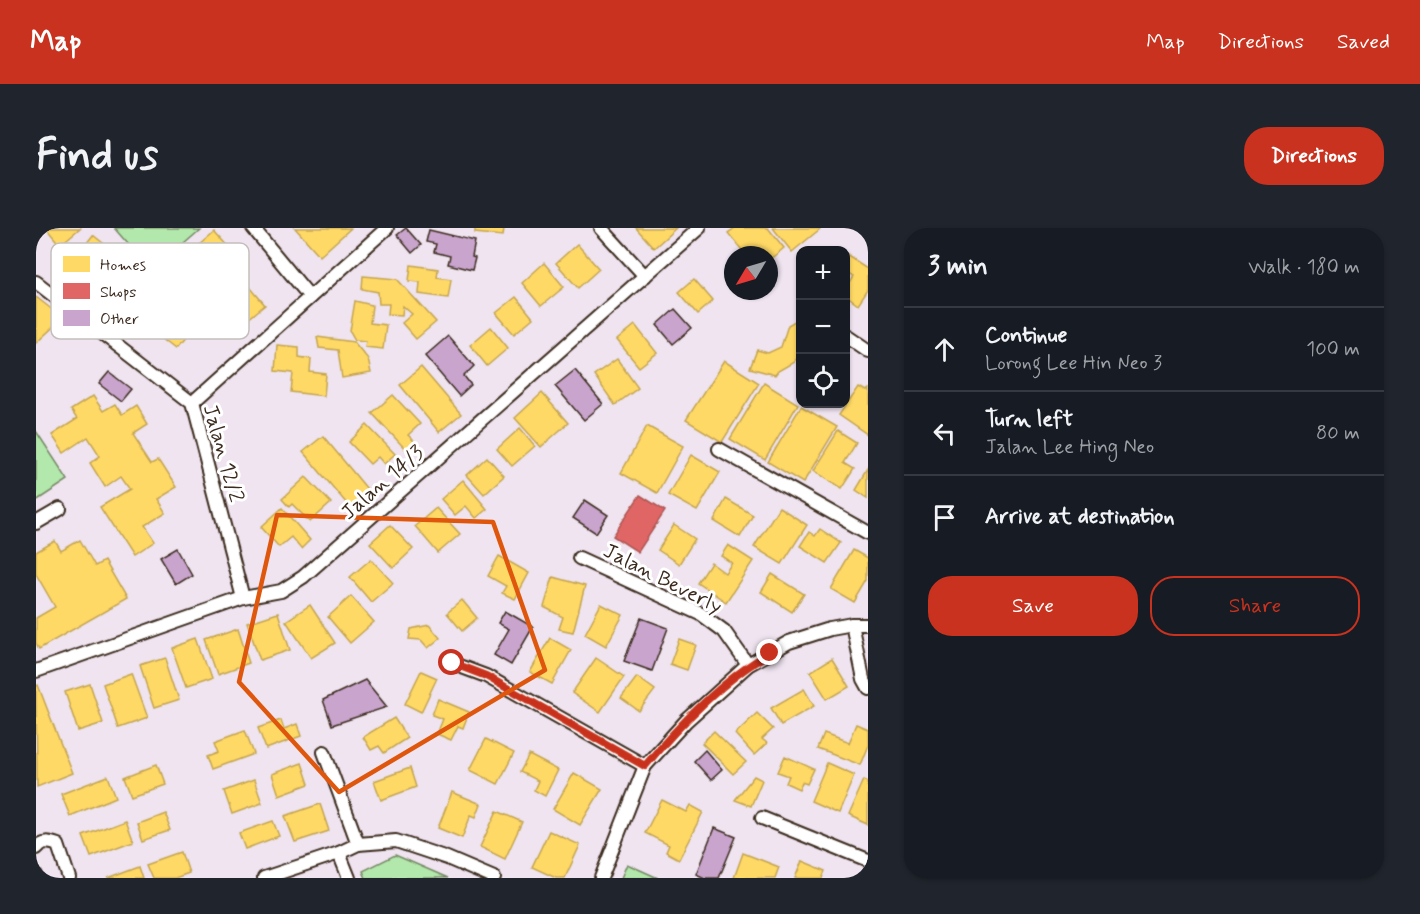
<!DOCTYPE html>
<html lang="en">
<head>
<meta charset="utf-8">
<style>
	:root { --surface:#171b24; --page:#20242c; --text:#f1f3f6; --muted:#9ea1a6; --line:#363941; --accent:#c8321e }
	body { margin:0; font-family:Mynerve,sans-serif; background:var(--page); color:var(--text) }
	.controls { position:absolute; right:18px; top:18px; display:grid; overflow:hidden; border-radius:12px; box-shadow:0 2px 4px #0004 }
	.controls button { width:54px; height:54px; display:grid; place-items:center; padding:0; border:0; border-bottom:2px solid var(--line); background:var(--surface); color:var(--text); font:30px sans-serif }
	.compass { position:absolute; left:688px; top:18px; width:54px; height:54px; border-radius:50%; background:var(--surface); box-shadow:0 2px 4px #0004; rotate:232deg }
	.stop { position:absolute; width:18px; height:18px; margin:-14px; border:4px solid #c8321e; border-radius:50%; background:#fff }
	.stop.end { background:#c8321e; border-color:#fff; box-shadow:0 2px 6px #0008 }
	.list { margin:0; padding:0; list-style:none }
	h2 { display:flex; justify-content:space-between; align-items:center; height:78px; margin:0; padding:0 24px; font-size:26px }
	h2 small { font-size:20px; font-weight:400; color:var(--muted) }
	.list li { display:grid; grid-template-columns:39px 1fr auto; gap:18px; align-items:center; box-sizing:border-box; height:84px; padding:0 24px; border-top:2px solid var(--line) }
	.list b { display:block; font-size:22px; white-space:nowrap }
	.list p { margin:0; font-size:20px; white-space:nowrap; color:var(--muted) }
	.list em { font-size:20px; font-style:normal; color:var(--muted) }
	.actions { display:flex; gap:12px; padding:18px 24px }
	.actions a { flex:1; padding:14px 0; border:2px solid var(--accent); border-radius:24px; text-align:center; font-size:21px; color:var(--accent) }
	.actions .main { background:var(--accent); color:#fff }
	.icon { flex:none; width:33px; height:33px; fill:none; stroke:currentColor; stroke-width:2; stroke-linecap:round; stroke-linejoin:round }
	.map { position:relative; flex:none; width:832px; height:650px; overflow:hidden; border-radius:24px }
	header { display:flex; align-items:center; gap:36px; box-sizing:border-box; height:84px; padding:0 30px; background:var(--accent); color:#fff }
	header strong { font-size:28px }
	nav { display:flex; gap:33px; margin-inline-start:auto; font-size:21px }
	.intro { display:flex; align-items:center; justify-content:space-between; box-sizing:border-box; height:144px; padding:0 36px }
	h1 { margin:0; font-size:42px }
	.button { padding:15px 27px; border-radius:24px; background:var(--accent); color:#fff; font-size:21px; font-weight:700 }
	main { display:flex; gap:36px; padding:0 36px }
	aside { flex:1; background:var(--surface); border-radius:24px; box-shadow:0 2px 4px #0004 }
	.map>svg:first-child { display:block }
	.green { fill:#b2e8ab; stroke:#768964; stroke-width:1.5 }
	.homes { fill:#ffd966; stroke:#c4a450; stroke-width:1.5 }
	.shops { fill:#e06666; stroke:#ae5450; stroke-width:1.5 }
	.building { fill:#c9a4cd; stroke:#3b2a1e; stroke-width:1.5 }
	.lines { fill:none; stroke-linecap:round; stroke-linejoin:round }
	.street-casing { stroke:#3b2a1e; stroke-width:16 }
	.street { stroke:#fff; stroke-width:12 }
	.route { stroke:#c8321e; stroke-width:8 }
	.marked { fill:none; stroke:#df570d; stroke-width:4.5; stroke-linejoin:round }
	.labels { text-anchor:middle; stroke-width:6; stroke-linejoin:round; paint-order:stroke }
	.street-label { font-size:21px; fill:#3b2a1e; stroke:#fff }
	.key { fill:#fff; stroke:#c4bfbc; stroke-width:1.5 }
	.key-label { font-size:16px; fill:#3b2a1e }
</style>
</head>
<body>
<header>
<strong>Map</strong>
<nav><a>Map</a><a>Directions</a><a>Saved</a></nav>
</header>
<div class="intro"><h1>Find us</h1><a class="button">Directions</a></div>
<main>
<div class="map">
<svg width="832" height="650" viewBox="0 0 832 650">
	<rect width="100%" height="100%" fill="#efe4f0"/>
	<filter id="ink" filterUnits="userSpaceOnUse"><feTurbulence type="fractalNoise" baseFrequency=".0167" numOctaves="2"/><feDisplacementMap in="SourceGraphic" scale="12" xChannelSelector="R" yChannelSelector="G"/><feConvolveMatrix kernelMatrix="1 2 1 2 8 2 1 2 1" color-interpolation-filters="sRGB"/></filter>
	<g filter="url(#ink)">
		<g class="green">
			<polygon points="78,0 163,0 115,42"/>
			<polygon points="0,203 32,252 0,273"/>
			<polygon points="359,627 412,650 330,650 327,643"/>
			<polygon points="591,636 622,650 585,650"/>
		</g>
		<g class="homes">
			<polygon points="10,0 44,0 24,17"/>
			<polygon points="259,0 315,0 284,28"/>
			<polygon points="439,0 468,0 467,8 439,5"/>
			<polygon points="600,0 640,0 618,20"/>
			<polygon points="699,0 732,0 748,20 733,32 733,27 710,27 692,5"/>
			<polygon points="737,0 783,0 784,1 756,24"/>
			<polygon points="178,2 203,30 152,75 127,47"/>
			<polygon points="57,7 103,44 81,71 36,34"/>
			<polygon points="541,16 563,41 542,60 520,35"/>
			<polygon points="812,28 832,41 832,62 822,77 810,68 810,61 818,49 810,44 810,31"/>
			<polygon points="508,35 528,59 505,78 486,55"/>
			<polygon points="375,37 402,41 401,49 415,51 412,70 383,66 384,54 373,53"/>
			<polygon points="204,47 229,77 200,101 194,94 179,107 160,84"/>
			<polygon points="327,48 361,51 400,94 380,111 366,95 376,86 367,78 366,87 352,86 353,76 343,76 342,64 326,61"/>
			<polygon points="658,51 677,73 662,86 643,64"/>
			<polygon points="111,64 157,100 140,121 94,85"/>
			<polygon points="0,69 27,90 0,115"/>
			<polygon points="480,69 497,90 478,106 460,85"/>
			<polygon points="319,73 336,77 334,95 350,97 347,121 329,119 330,113 319,112 314,103"/>
			<polygon points="764,90 764,123 758,134 742,143 739,147 714,140 721,122 732,125 745,119 752,97"/>
			<polygon points="599,97 621,125 603,139 581,112"/>
			<polygon points="455,99 472,120 451,138 434,117"/>
			<polygon points="281,109 318,114 332,131 335,145 306,150 302,122 283,120"/>
			<polygon points="241,117 263,119 263,129 275,131 274,144 290,146 288,168 255,164 257,145 239,143"/>
			<polygon points="581,131 602,160 579,177 558,147"/>
			<polygon points="688,133 723,155 686,214 650,192"/>
			<polygon points="385,139 425,186 403,204 364,157"/>
			<polygon points="728,155 762,176 729,232 694,211"/>
			<polygon points="822,159 829,163 832,161 832,207 803,187"/>
			<polygon points="506,165 532,195 505,219 479,190"/>
			<polygon points="357,167 384,196 372,207 382,217 373,225 336,185"/>
			<polygon points="57,168 67,183 79,176 86,187 100,178 111,196 97,205 116,234 122,231 140,259 120,271 129,285 106,299 117,315 96,329 64,279 94,261 85,248 69,259 54,235 64,228 52,209 28,225 16,207 41,191 35,182"/>
			<polygon points="765,178 801,199 767,255 732,234"/>
			<polygon points="331,197 359,226 348,236 342,229 334,236 313,214"/>
			<polygon points="611,198 647,218 621,265 585,245"/>
			<polygon points="484,200 499,218 476,238 461,221"/>
			<polygon points="802,203 821,215 809,235 819,241 806,261 777,243"/>
			<polygon points="287,208 336,267 317,283 267,224"/>
			<polygon points="655,227 684,244 661,283 632,267"/>
			<polygon points="451,229 468,248 448,266 431,247"/>
			<polygon points="832,242 832,270 820,262"/>
			<polygon points="270,249 295,275 274,294 256,276 253,279 246,271"/>
			<polygon points="427,252 451,281 440,290 430,278 419,287 405,271"/>
			<polygon points="690,271 717,287 704,309 678,293"/>
			<polygon points="743,279 771,297 746,336 718,319"/>
			<polygon points="246,280 274,312 265,321 255,309 243,319 225,299"/>
			<polygon points="400,280 424,306 402,325 379,298"/>
			<polygon points="354,297 377,321 357,340 334,315"/>
			<polygon points="638,297 659,311 643,336 622,322"/>
			<polygon points="784,301 805,315 791,335 764,318 773,304 779,308"/>
			<polygon points="44,312 59,338 68,333 90,371 3,421 0,415 0,390 19,379 0,346 0,324 19,313 25,323"/>
			<polygon points="692,317 717,333 690,374 662,355 675,335 689,345 696,335 685,328"/>
			<polygon points="818,322 832,330 832,353 819,375 795,361"/>
			<polygon points="463,328 493,345 479,371 466,365 470,358 452,348"/>
			<polygon points="335,331 357,355 335,374 314,349"/>
			<polygon points="736,346 768,366 756,384 725,364"/>
			<polygon points="517,349 549,358 537,404 523,401 527,389 508,379"/>
			<polygon points="315,368 338,394 314,415 292,389"/>
			<polygon points="426,372 441,390 426,403 411,385"/>
			<polygon points="565,376 587,387 570,418 549,406"/>
			<polygon points="274,377 299,415 275,430 250,393"/>
			<polygon points="242,385 254,422 224,432 211,395"/>
			<polygon points="393,397 404,410 392,420 385,412 373,411 375,401"/>
			<polygon points="202,401 213,435 182,446 170,412"/>
			<polygon points="514,410 535,422 516,456 494,444"/>
			<polygon points="162,411 176,451 150,460 136,420"/>
			<polygon points="643,411 660,417 651,442 634,436"/>
			<polygon points="129,430 143,472 118,480 104,438"/>
			<polygon points="560,430 588,449 564,484 536,465"/>
			<polygon points="796,430 813,458 791,471 774,444"/>
			<polygon points="385,443 401,450 385,484 369,476"/>
			<polygon points="95,446 111,490 82,500 67,456"/>
			<polygon points="601,449 619,462 603,483 585,470"/>
			<polygon points="54,456 67,495 42,503 29,464"/>
			<polygon points="2,457 36,545 1,559 0,458"/>
			<polygon points="768,461 778,478 745,497 735,480"/>
			<polygon points="402,471 433,484 427,500 422,498 415,512 401,506 407,491 396,487"/>
			<polygon points="721,485 737,501 726,511 731,515 718,527 699,506"/>
			<polygon points="358,490 371,510 348,525 343,518 335,522 327,509"/>
			<polygon points="245,492 248,501 261,496 265,508 230,521 222,500"/>
			<polygon points="820,496 832,501 832,517 824,537 782,521 788,506 812,515"/>
			<polygon points="209,502 218,526 177,541 172,527 183,523 179,513"/>
			<polygon points="678,503 710,534 697,546 666,515"/>
			<polygon points="450,511 478,525 462,556 434,542"/>
			<polygon points="493,527 522,542 509,568 498,562 502,553 484,544"/>
			<polygon points="749,528 778,541 771,556 766,554 763,561 750,555 753,548 742,544"/>
			<polygon points="266,535 273,556 243,567 236,546"/>
			<polygon points="791,535 818,547 802,585 775,573"/>
			<polygon points="120,537 127,556 96,567 89,549"/>
			<polygon points="374,540 380,559 345,572 338,553"/>
			<polygon points="538,545 566,561 544,597 517,581"/>
			<polygon points="72,548 80,569 34,588 25,566"/>
			<polygon points="718,548 726,552 715,578 699,572"/>
			<polygon points="218,552 226,575 196,586 188,563"/>
			<polygon points="828,552 832,554 832,597 812,588"/>
			<polygon points="416,564 445,576 440,589 435,587 426,610 402,600"/>
			<polygon points="626,572 650,584 654,577 667,584 643,631 630,624 633,617 609,605"/>
			<polygon points="284,576 293,603 259,614 249,588"/>
			<polygon points="461,583 486,594 469,631 444,619"/>
			<polygon points="127,584 134,602 107,611 101,594"/>
			<polygon points="89,592 97,613 55,629 47,608"/>
			<polygon points="237,593 243,608 209,621 203,605"/>
			<polygon points="513,603 544,617 529,650 520,650 496,639"/>
			<polygon points="146,624 153,645 139,650 118,650 112,636"/>
			<polygon points="707,625 743,639 739,650 698,650"/>
			<polygon points="766,633 790,643 787,650 759,650"/>
			<polygon points="104,638 108,650 72,650"/>
		</g>
		<polygon class="shops" points="604,267 629,283 602,324 577,308"/>
		<g class="building">
			<polygon points="370,0 385,17 376,25 361,7"/>
			<polygon points="393,2 439,13 436,29 439,30 436,42 412,36 414,28 398,24 400,16 390,14"/>
			<polygon points="639,81 656,100 637,116 621,97"/>
			<polygon points="412,108 438,138 428,148 435,157 423,168 389,128"/>
			<polygon points="539,142 567,176 548,192 519,158"/>
			<polygon points="73,144 95,161 85,173 63,156"/>
			<polygon points="549,272 572,287 560,305 537,290"/>
			<polygon points="142,321 156,346 140,356 125,331"/>
			<polygon points="469,383 497,399 475,437 458,427 473,401 462,395"/>
			<polygon points="605,390 632,400 616,443 588,433"/>
			<polygon points="329,452 351,479 296,497 287,472"/>
			<polygon points="669,522 686,542 675,552 658,533"/>
			<polygon points="678,600 700,609 683,650 669,650 660,646"/>
		</g>
		<g class="lines">
			<g class="street-casing">
				<g id="street">
					<polyline points="217,0 274,69"/>
					<polyline points="565,0 609,48"/>
					<polyline points="0,54 156,175 207,370"/>
					<polyline points="810,108 832,123"/>
					<polyline points="156,175 351,0"/>
					<polyline points="683,221 832,305"/>
					<polyline points="0,295 24,281"/>
					<polyline points="543,330 665,386 688,403 712,437"/>
					<polyline points="816,397 827,451 832,460"/>
					<polyline points="415,435 450,448 609,538"/>
					<polyline points="0,443 207,370 245,363 267,349 663,0"/>
					<polyline points="288,524 322,616"/>
					<polyline points="726,590 832,633"/>
					<path d="M0,620C6,612 13,614 22,617L33,650"/>
					<polyline points="303,625 313,650"/>
					<polyline points="0,647 1,650"/>
					<polyline points="228,650 303,625 322,616 360,613 411,630 458,650"/>
					<polyline points="565,650 609,538 650,493 712,437 753,414 794,401 816,397 832,397"/>
				</g>
			</g>
			<use href="#street" class="street"/>
		</g>
	</g>
	<g class="lines" filter="url(#ink)">
		<path class="route" d="M416,435L450,448L609,538C641,499 690,449 734,425"/>
	</g>
	<path class="marked" d="M241,287L457,294L509,442L303,564L203,454Z"/>
	<g class="labels">
		<g class="street-label">
			<text transform="translate(188 225) rotate(74)" y="7">Jalan 12/2</text>
			<text transform="translate(346 254) rotate(-41)" y="7">Jalan 14/3</text>
			<text transform="translate(627 350) rotate(27)" y="7">Jalan Beverly</text>
		</g>
	</g>
	<rect x="15" y="15" width="198" height="96" rx="9" class="key"/>
	<rect x="27" y="28" width="27" height="16" fill="#ffd966"/>
	<rect x="27" y="55" width="27" height="16" fill="#e06666"/>
	<rect x="27" y="82" width="27" height="16" fill="#c9a4cd"/>
	<g class="key-label">
		<text x="64" y="42">Homes</text>
		<text x="64" y="69">Shops</text>
		<text x="64" y="96">Other</text>
	</g>
</svg>
<div class="controls">
<button>+</button>
<button>−</button>
<button><svg class="icon" aria-label="locate" viewBox="0 0 24 24"><circle cx="12" cy="12" r="6"/><path d="M12 2v4M12 18v4M2 12h4M18 12h4"/></svg></button>
</div>
<svg class="compass" viewBox="-18 -18 36 36"><path d="M0-13l5 13h-10z" fill="#e53935"/><path d="M0 13l5-13h-10z" fill="#9ea1a6"/></svg>
<div class="stop" style="left:416px;top:435px"></div>
<div class="stop end" style="left:734px;top:425px"></div>
</div>
<aside>
<h2>3 min<small>Walk · 180 m</small></h2>
<ul class="list">
<li><svg class="icon" aria-label="ahead" viewBox="0 0 24 24"><path d="M12 20V5M6 11l6-6 6 6"/></svg><div><b>Continue</b><p>Lorong Lee Hin Neo 3</p></div><em>100 m</em></li>
<li><svg class="icon" aria-label="left" viewBox="0 0 24 24"><path d="M17 20v-9H6M10 6l-5 5 5 5"/></svg><div><b>Turn left</b><p>Jalan Lee Hing Neo</p></div><em>80 m</em></li>
<li><svg class="icon" aria-label="arrive" viewBox="0 0 24 24"><path d="M6 21V4h12l-3 4 3 4H6"/></svg><div><b>Arrive at destination</b></div></li>
</ul>
<div class="actions"><a class="main">Save</a><a>Share</a></div>
</aside>
</main>
</body>
</html>
